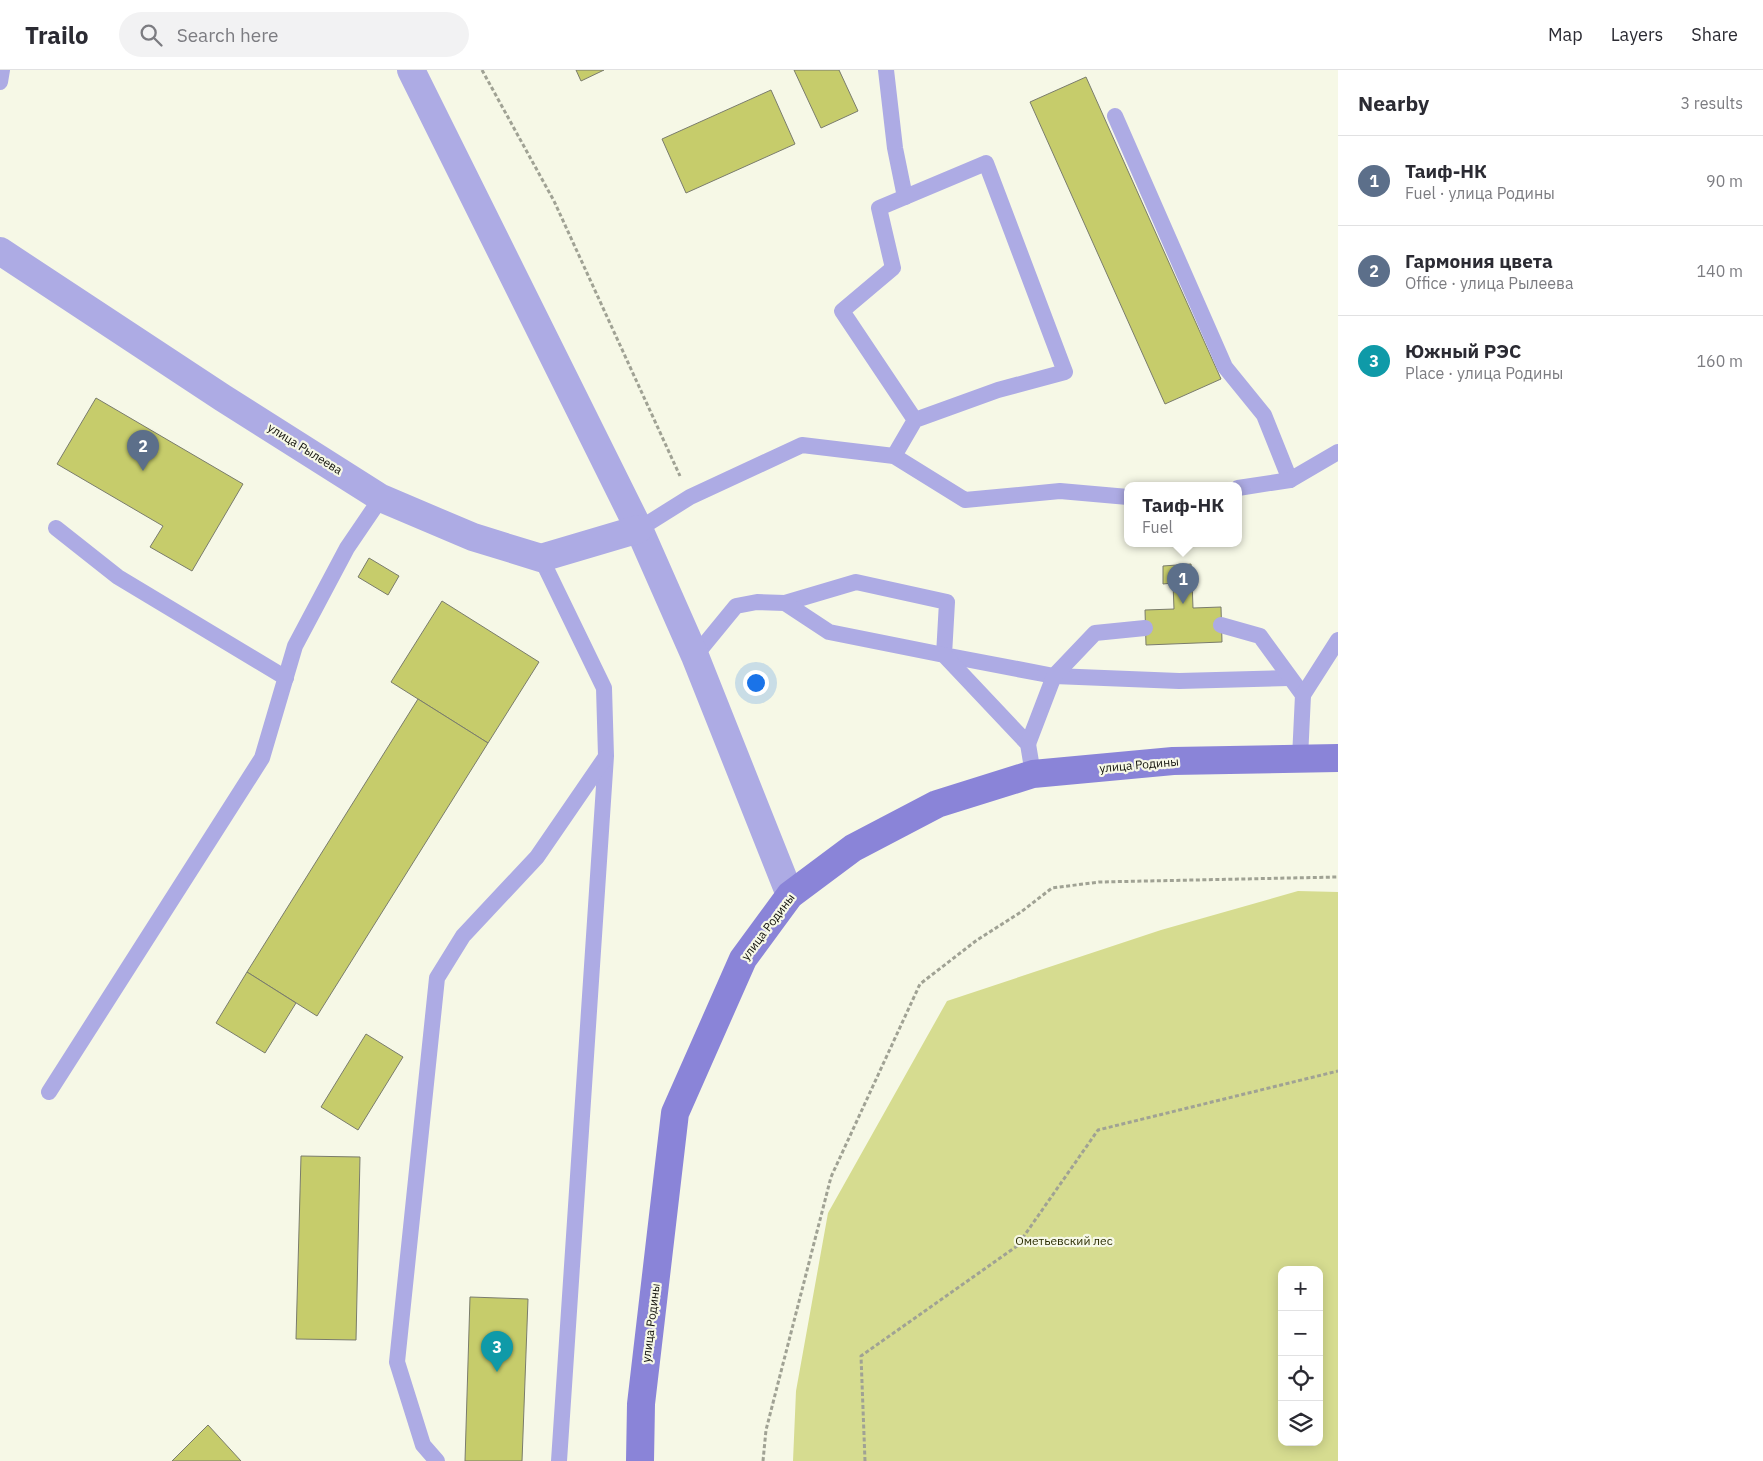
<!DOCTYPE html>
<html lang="en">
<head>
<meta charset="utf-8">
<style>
	:root { --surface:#fff; --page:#f2f2f3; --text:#2b2b33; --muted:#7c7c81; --line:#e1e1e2; --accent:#db2777 }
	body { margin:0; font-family:"IBM Plex Sans",sans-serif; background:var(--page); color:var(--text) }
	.controls { position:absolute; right:15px; bottom:15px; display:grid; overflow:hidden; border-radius:10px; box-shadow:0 2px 12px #0003 }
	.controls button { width:45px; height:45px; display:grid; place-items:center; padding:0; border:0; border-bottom:1px solid var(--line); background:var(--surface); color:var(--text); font:25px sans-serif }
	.you { position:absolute; left:755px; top:612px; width:18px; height:18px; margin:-12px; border:4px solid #fff; border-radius:50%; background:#1a73e8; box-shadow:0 0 0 8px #1a73e833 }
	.badge { display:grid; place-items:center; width:32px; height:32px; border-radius:50%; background:var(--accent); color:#fff; font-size:16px; font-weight:700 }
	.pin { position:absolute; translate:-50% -41px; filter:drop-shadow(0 1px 2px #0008) }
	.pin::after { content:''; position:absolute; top:26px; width:18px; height:15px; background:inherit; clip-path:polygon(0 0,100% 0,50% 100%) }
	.popup { position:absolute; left:1124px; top:412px; width:118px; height:65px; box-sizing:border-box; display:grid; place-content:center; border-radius:10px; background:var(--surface); filter:drop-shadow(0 1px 4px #0005); font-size:16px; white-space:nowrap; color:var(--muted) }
	.popup b { font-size:19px; color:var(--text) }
	.popup::after { content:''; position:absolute; left:50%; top:100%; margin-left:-10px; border:10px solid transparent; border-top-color:var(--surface) }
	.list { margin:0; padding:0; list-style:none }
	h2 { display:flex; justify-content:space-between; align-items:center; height:65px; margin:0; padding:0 20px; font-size:21px }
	h2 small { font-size:16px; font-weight:400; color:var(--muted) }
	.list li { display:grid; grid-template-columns:32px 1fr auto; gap:15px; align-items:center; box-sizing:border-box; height:90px; padding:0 20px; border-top:1px solid var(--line) }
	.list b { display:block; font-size:19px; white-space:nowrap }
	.list p { margin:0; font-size:16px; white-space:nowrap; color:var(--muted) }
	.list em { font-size:16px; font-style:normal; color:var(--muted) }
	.icon { flex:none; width:28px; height:28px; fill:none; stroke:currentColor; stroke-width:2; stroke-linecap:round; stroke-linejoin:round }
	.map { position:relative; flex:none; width:1338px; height:1391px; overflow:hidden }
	header { display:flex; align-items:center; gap:30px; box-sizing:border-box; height:70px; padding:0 25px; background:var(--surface); border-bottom:1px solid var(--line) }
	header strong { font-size:24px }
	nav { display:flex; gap:28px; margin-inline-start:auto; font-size:18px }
	.search { width:350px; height:45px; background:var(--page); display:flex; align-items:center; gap:12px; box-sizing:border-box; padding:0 18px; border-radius:28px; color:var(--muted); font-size:19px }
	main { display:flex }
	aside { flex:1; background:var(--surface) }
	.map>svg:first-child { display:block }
	.green { fill:#d6dc90; fill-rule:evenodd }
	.building { fill:#c6cc6b; stroke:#7a7c6c }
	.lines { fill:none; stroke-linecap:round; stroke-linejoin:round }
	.path { stroke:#a0a294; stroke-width:3; stroke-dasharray:4 2.5; stroke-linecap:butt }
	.lane { stroke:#adabe4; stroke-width:16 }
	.street { stroke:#adabe4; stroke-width:28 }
	.secondary { stroke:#8a84d8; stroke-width:28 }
	.labels { text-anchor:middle; stroke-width:4.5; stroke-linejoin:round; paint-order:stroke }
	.street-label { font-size:12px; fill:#10100a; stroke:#f6f8e6 }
	.park-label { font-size:12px; fill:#2b2d02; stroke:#f6f8e6 }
</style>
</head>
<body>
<header>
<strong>Trailo</strong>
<div class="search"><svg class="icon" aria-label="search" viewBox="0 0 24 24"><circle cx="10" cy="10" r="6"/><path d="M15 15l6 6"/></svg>Search here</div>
<nav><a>Map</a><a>Layers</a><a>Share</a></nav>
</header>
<main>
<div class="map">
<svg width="1338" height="1391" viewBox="0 0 1338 1391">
	<rect width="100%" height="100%" fill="#f6f8e6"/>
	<path class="green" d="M1298,821L1338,822V1391H793L796,1321L828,1143L947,931L1161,860ZM1282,1200H1319V1372H1282Z"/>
	<g class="building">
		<polygon points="576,0 604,0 581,11"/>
		<polygon points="794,0 839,0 858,41 821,58"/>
		<polygon points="1086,7 1221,309 1165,334 1030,32"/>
		<polygon points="771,20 795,74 686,123 662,69"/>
		<polygon points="96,328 243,414 192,501 150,477 163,456 57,394"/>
		<polygon points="369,488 399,506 388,525 358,507"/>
		<polygon points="1191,494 1192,511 1163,514 1163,496"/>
		<polygon points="1192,511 1193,538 1221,537 1222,572 1146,575 1145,540 1174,539 1173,513"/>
		<polygon points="442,531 539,592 488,673 391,612"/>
		<polygon points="418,629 488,673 317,946 247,902"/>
		<polygon points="247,902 296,933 265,983 216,953"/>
		<polygon points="366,964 403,987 358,1060 321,1037"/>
		<polygon points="301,1086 360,1087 356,1270 296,1269"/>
		<polygon points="470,1227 528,1229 522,1391 465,1391"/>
		<polygon points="208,1355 241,1391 172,1391"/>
	</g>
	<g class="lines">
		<g class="path">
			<polyline points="482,0 554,131 680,406"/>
			<polyline points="763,1391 766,1360 831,1107 920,914 977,870 1021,842 1052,818 1099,812 1338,807"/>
			<polyline points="865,1391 861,1286 1017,1176 1098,1060 1338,1001"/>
		</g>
		<g class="lane">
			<polyline points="886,0 895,78 905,127"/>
			<polyline points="0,12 2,0"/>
			<polyline points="1115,46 1225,297 1264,345 1290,410"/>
			<polyline points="894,386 915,350 998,320 1065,302 986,93 879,138 893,198 842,241 915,350"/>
			<polyline points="1238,418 1290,410 1338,382"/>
			<polyline points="56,458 118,507 286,608"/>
			<polyline points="639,459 690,427 802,375 894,386 965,430 1060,421 1128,427"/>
			<polyline points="541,488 604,618 606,686 559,1391"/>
			<polyline points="785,533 856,512 947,532 944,585 1054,606 1179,611 1289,608"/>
			<polyline points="1221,555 1260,566 1303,625 1300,688"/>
			<polyline points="695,586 736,536 757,532 785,533 829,562 944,585 1028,674 1033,704"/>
			<polyline points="1303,625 1338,570"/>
			<polyline points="1028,674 1054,606 1095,563 1145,558"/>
			<polyline points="49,1022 262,688 295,576 347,478 381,428"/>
			<polyline points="437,1391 423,1375 397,1292 437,908 463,866 537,787 605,688"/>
		</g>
		<g class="street">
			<polyline points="411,0 639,459 695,586 790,825"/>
			<polyline points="0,181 223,328 381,428 473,467 541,488 639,459"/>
		</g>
		<polyline class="secondary" points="640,1391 641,1334 675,1043 743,889 790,825 853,778 937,734 1033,704 1173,691 1338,688"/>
	</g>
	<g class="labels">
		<g class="street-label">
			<text transform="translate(305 379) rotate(32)" y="4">улица Рылеева</text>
			<text transform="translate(1139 695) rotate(-5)" y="4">улица Родины</text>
			<text transform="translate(768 857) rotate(-53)" y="4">улица Родины</text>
			<text transform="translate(651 1253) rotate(-83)" y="4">улица Родины</text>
		</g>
		<g class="park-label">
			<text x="1064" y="1175">Ометьевский лес</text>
		</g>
	</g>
</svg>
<div class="controls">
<button>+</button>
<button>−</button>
<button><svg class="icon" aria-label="locate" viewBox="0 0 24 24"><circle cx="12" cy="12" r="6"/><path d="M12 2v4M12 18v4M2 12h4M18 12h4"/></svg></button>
<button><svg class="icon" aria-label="layers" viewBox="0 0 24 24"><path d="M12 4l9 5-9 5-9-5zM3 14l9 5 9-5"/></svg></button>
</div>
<div class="you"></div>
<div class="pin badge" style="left:1183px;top:534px;background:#5c6f8a">1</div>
<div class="popup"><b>Таиф-НК</b>Fuel</div>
<div class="pin badge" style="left:143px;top:401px;background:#5c6f8a">2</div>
<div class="pin badge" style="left:497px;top:1302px;background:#0f9aa8">3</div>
</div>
<aside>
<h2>Nearby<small>3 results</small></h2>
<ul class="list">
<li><span class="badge" style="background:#5c6f8a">1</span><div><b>Таиф-НК</b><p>Fuel · улица Родины</p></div><em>90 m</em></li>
<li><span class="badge" style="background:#5c6f8a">2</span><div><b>Гармония цвета</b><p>Office · улица Рылеева</p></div><em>140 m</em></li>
<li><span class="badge" style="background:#0f9aa8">3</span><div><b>Южный РЭС</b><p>Place · улица Родины</p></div><em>160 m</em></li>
</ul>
</aside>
</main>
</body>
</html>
